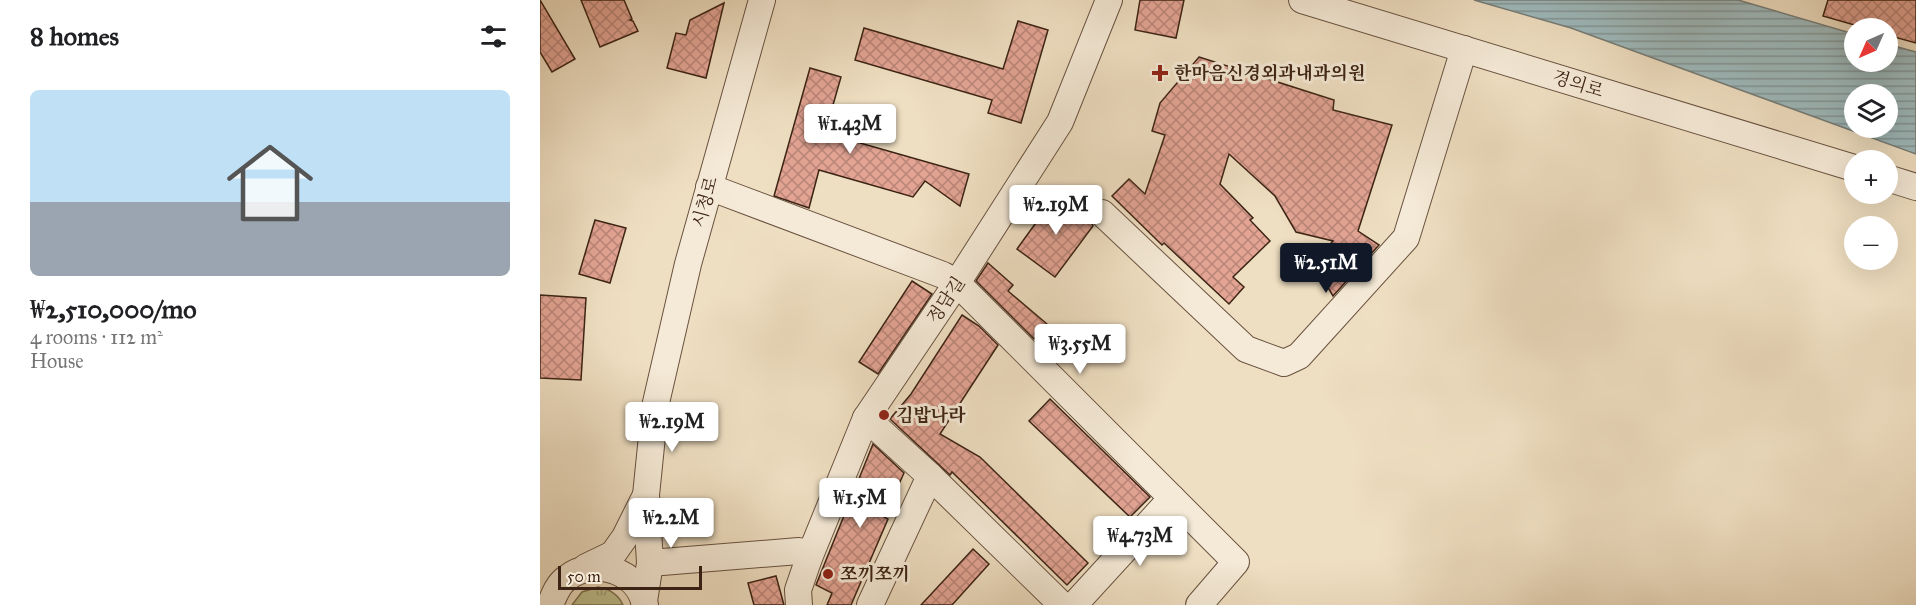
<!DOCTYPE html>
<meta charset="utf-8">
<style>
body{margin:0;font-family:"IM FELL Great Primer","Noto Serif KR",serif;background:#f2f2f2;color:#202124;height:100vh;display:flex;flex-direction:column;font-size:22px;white-space:nowrap}
*{box-sizing:border-box;margin:0}
p{font-size:20px;color:#757577}
.icon{flex:none;width:33px;height:33px;fill:none;stroke:currentColor;stroke-width:2;stroke-linecap:round;stroke-linejoin:round}
.map{position:relative;flex:1;overflow:hidden}
.details{display:flex;flex-direction:column;background:#fff;width:540px}
.details>*{flex:none}
.needle{width:39px;rotate:225deg}
.fabs{position:absolute;left:1304px;top:18px;display:grid;gap:12px}
.fabs a{display:grid;place-items:center;width:54px;height:54px;border-radius:50%;background:#fff;box-shadow:0 6px 24px #0002;font-size:30px}
.scale{position:absolute;left:18px;bottom:15px;width:144px;box-sizing:border-box;padding-left:6px;border:3px solid #3c2314;border-top:0;font-size:16px;line-height:21px;white-space:nowrap;color:#3c2314;-webkit-text-stroke:4px #f5ead7;paint-order:stroke}
.price{position:absolute;translate:-50% -51px;padding:0 14px;border-radius:6px;background:#fff;color:#222;font-size:20px;line-height:39px;filter:drop-shadow(0 2px 3px #0008)}
.price::after{content:'';position:absolute;left:50%;top:36px;width:18px;height:14px;margin-left:-9px;background:inherit;clip-path:polygon(0 0,100% 0,50% 100%)}
.price.active{background:#111827;color:#fff}
ul{padding:0;list-style:none}
li{display:grid;align-content:center;gap:12px;height:318px;padding:0 30px}
li+li{border-top:2px solid #e0e0e0}
li span{display:grid;place-items:center;height:186px;border-radius:9px;color:#555}
li>.icon{margin-inline-start:auto}
span .icon{width:108px;height:108px;fill:#fffc;stroke-width:1}
li b{font-size:26px}
h2{display:flex;justify-content:space-between;align-items:center;height:72px;padding:0 30px;font-size:26px}
main{display:flex;flex:1;min-height:0}
.map>svg:first-child{display:block}
</style>
<main>
<section class="details">
<h2>8 homes<svg class="icon" aria-label="filters" viewBox="0 0 24 24"><path d="M4 7h16M4 17h16"/><circle cx="9" cy="7" r="2"/><circle cx="15" cy="17" r="2"/></svg></h2>
<ul>
<li><span style="background:linear-gradient(#bfe0f5 60%,#9aa5b1 0)"><svg class="icon" aria-label="home" viewBox="0 0 24 24"><path d="M3 11l9-7 9 7M6 9v11h12V9"/></svg></span><div><b>₩2,510,000/mo</b><p>4 rooms · 112 m²</p><p>House</p></div></li>
</ul>
</section>
<div class="map">
<svg width="1376" height="605" viewBox="0 0 1376 605">
<defs>
<pattern id="grass-tufts" width="24" height="20" patternUnits="userSpaceOnUse" patternTransform="scale(1.5)"><rect width="24" height="20" fill="#bfc08f"/><path d="M3 7l-1-3M5 7V3M7 7l1-3M15 17l-1-3M17 17v-4M19 17l1-3" fill="none" stroke="#9c9c74"/></pattern>
<pattern id="water-rules" width="6" height="5" patternUnits="userSpaceOnUse" patternTransform="scale(1.5)"><rect width="6" height="5" fill="#9ebabd"/><path d="M0 2.5h6" fill="none" stroke="#829798"/></pattern>
<pattern id="building-cross-hatch" width="8" height="8" patternUnits="userSpaceOnUse" patternTransform="scale(1.5)"><rect width="8" height="8" fill="#e3a494"/><path d="M0 0l8 8M0 8l8-8" fill="none" stroke="#b98578"/></pattern>
</defs>
<rect width="100%" height="100%" fill="#efdfc2"/>
<filter id="stains"><feTurbulence type="fractalNoise" baseFrequency=".00333" numOctaves="4"/><feColorMatrix values="0 0 0 0 .2 0 0 0 0 .09 0 0 0 0 .02 0 0 0 .5 -.17"/></filter>
<radialGradient id="worn" r=".72"><stop offset=".6" stop-color="#630" stop-opacity="0"/><stop offset="1" stop-color="#630" stop-opacity=".3"/></radialGradient>
<!-- grass -->
<path fill="url(#grass-tufts)" stroke="#7e7252" stroke-width="1.5" d="M58 587C70 589 78 594 83 605H32L42 592Z"/>
<!-- water -->
<path fill="url(#water-rules)" stroke="#777e79" stroke-width="1.5" fill-rule="evenodd" d="M934 0H1198L1314 34V62H1347V44L1376 52V154L1031 28ZM1314 94H1347V128H1314Z"/>
<!-- building -->
<g fill="url(#building-cross-hatch)" stroke="#3c2314" stroke-width="1.5">
<polygon points="0,0 35,59 12,72 0,52"/>
<polygon points="41,0 84,0 92,19 90,20 93,21 98,31 60,47"/>
<polygon points="600,0 644,0 636,38 595,30"/>
<polygon points="1288,0 1376,0 1376,43 1347,35 1347,28 1325,28 1283,16"/>
<polygon points="184,3 166,78 127,68 136,33 146,35 150,20"/>
<polygon points="478,21 508,30 481,123 448,113 452,100 315,60 324,28 463,69"/>
<polygon points="659,57 794,100 793,110 852,125 818,231 839,245 793,296 773,262 793,241 756,232 735,196 689,154 680,184 713,218 710,220 730,241 693,277 704,287 689,304 624,243 622,245 572,196 589,179 605,194 625,135 612,131 620,103"/>
<polygon points="270,68 301,77 285,133 429,174 420,206 385,181 373,197 279,170 269,208 234,196"/>
<polygon points="516,195 549,219 553,226 515,277 477,249"/>
<polygon points="55,220 86,228 70,283 39,274"/>
<polygon points="448,263 473,285 468,291 507,324 494,339 436,281"/>
<polygon points="372,281 392,294 338,374 319,362"/>
<polygon points="0,295 46,298 41,380 0,378"/>
<polygon points="422,315 439,326 458,345 400,434 440,457 548,563 527,585 412,472 410,475 350,419 371,394"/>
<polygon points="510,399 610,497 590,517 489,421"/>
<polygon points="333,444 364,473 344,517 348,519 311,605 287,605 292,593 276,585"/>
<polygon points="433,549 449,564 412,605 381,605"/>
<polygon points="236,576 244,605 214,605 208,583"/>
</g>
<g fill="none" stroke-linecap="round" stroke-linejoin="round">
<!-- minor casing -->
<g stroke="#695240" stroke-width="28">
<g id="minor">
<polyline points="762,0 1314,168"/>
<polyline points="1347,178 1376,187"/>
<polyline points="169,187 403,275 417,283 696,562 659,605"/>
<polyline points="562,213 706,349 744,363 759,356 866,238 924,49"/>
<polyline points="326,418 390,476 522,605"/>
<polyline points="110,563 259,551 269,558"/>
<polyline points="46,567 73,554 85,537 105,497"/>
<polyline points="104,601 110,563 106,495 115,407 148,264 222,0"/>
<path d="M10 605C14 595 18 584 27 578 54 557 98 570 105 605"/>
<polyline points="259,605 258,590 269,558 326,418 417,283 520,122 569,0"/>
<polyline points="330,605 390,476"/>
<polyline points="534,605 632,498"/>
</g>
</g>
<!-- minor -->
<use href="#minor" stroke="#f5ead7" stroke-width="26"/>
</g>
<!-- markers -->
<g fill="#8f2418" stroke="#f5ead7" stroke-width="2">
<path d="M617 64h6v6h6v6h-6v6h-6v-6h-6v-6h6z"/>
<circle cx="344" cy="415" r="6"/>
<circle cx="288" cy="574" r="6"/>
</g>
<g text-anchor="middle" dominant-baseline="central" stroke-width="6" stroke-linejoin="round" paint-order="stroke">
<!-- poi labels -->
<g font-size="18" font-weight="bold" fill="#3c2314" stroke="#f5ead7" text-anchor="start">
<text x="634" y="73">한마음신경외과내과의원</text>
<text x="356" y="415">김밥나라</text>
<text x="300" y="574">쪼끼쪼끼</text>
</g>
<!-- street labels -->
<g font-size="18" fill="#3c2314" stroke="#f5ead7">
<text transform="translate(1038 84) rotate(17)">경의로</text>
<text transform="translate(165 202) rotate(-75)">시청로</text>
<text transform="translate(406 300) rotate(-56)">정담길</text>
</g>
</g>
<rect width="100%" height="100%" filter="url(#stains)"/>
<rect width="100%" height="100%" fill="url(#worn)"/>
</svg>
<div class="fabs">
<a><svg class="needle" viewBox="-14 -14 28 28"><path d="M0-13l5 13h-10z" fill="#e53935"/><path d="M0 13l5-13h-10z" fill="#757577"/></svg></a>
<a><svg class="icon" aria-label="layers" viewBox="0 0 24 24"><path d="M12 4l9 5-9 5-9-5zM3 14l9 5 9-5"/></svg></a>
<a>+</a>
<a>−</a>
</div>
<div class="scale">50 m</div>
<b class="price" style="left:310px;top:155px">₩1.43M</b>
<b class="price" style="left:516px;top:236px">₩2.19M</b>
<b class="price active" style="left:786px;top:294px">₩2.51M</b>
<b class="price" style="left:540px;top:375px">₩3.55M</b>
<b class="price" style="left:132px;top:453px">₩2.19M</b>
<b class="price" style="left:320px;top:529px">₩1.5M</b>
<b class="price" style="left:131px;top:549px">₩2.2M</b>
<b class="price" style="left:600px;top:567px">₩4.73M</b>
</div>
</main>
